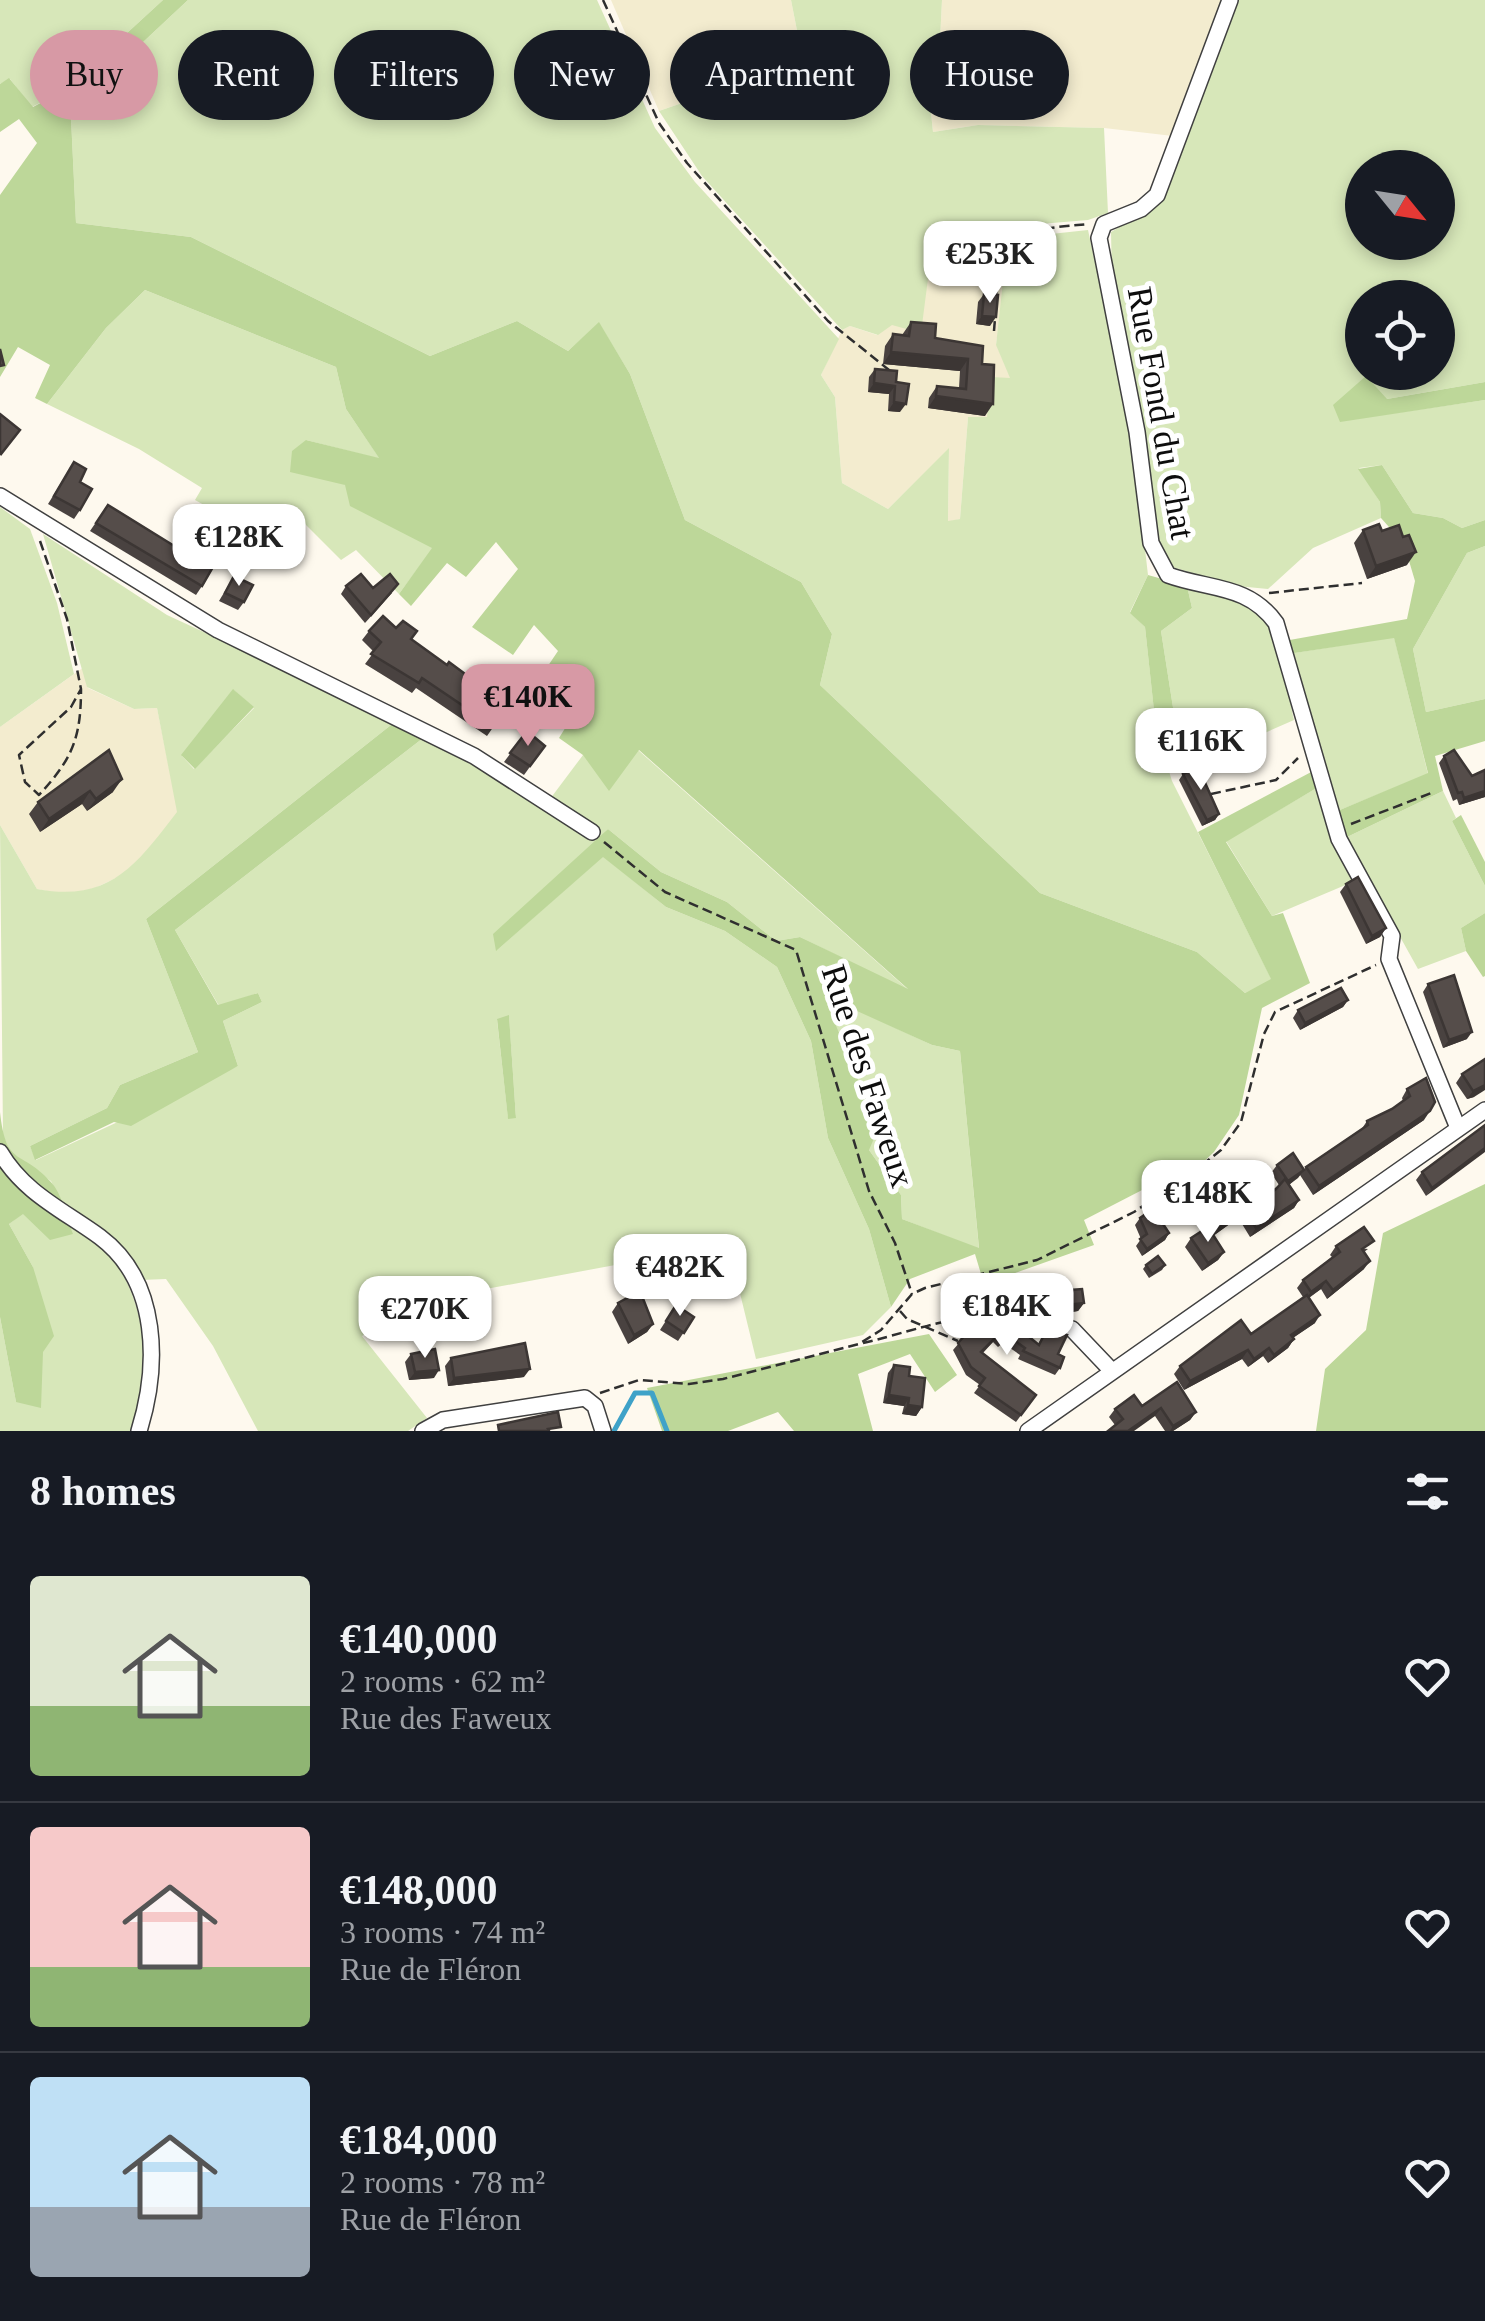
<!DOCTYPE html>
<meta charset="utf-8">
<style>
body{margin:0;font-family:"Times New Roman",serif;background:#242831;color:#f1f3f6;height:100vh;display:flex;flex-direction:column;font-size:38px;white-space:nowrap}
*{box-sizing:border-box;margin:0}
p{font-size:32px;color:#9ea1a6}
.icon{flex:none;width:55px;height:55px;fill:none;stroke:currentColor;stroke-width:2;stroke-linecap:round;stroke-linejoin:round}
.map{position:relative;height:1431px;overflow:hidden}
.details{display:flex;flex-direction:column;background:#171b24;flex:1}
.details>*{flex:none}
.hud{position:absolute;left:30px;top:30px;width:1425px;height:90px;display:flex;gap:20px}
.needle{width:65px;rotate:120deg}
.buttons{position:absolute;left:1345px;top:150px;display:grid;gap:20px}
.buttons a{display:grid;place-items:center;width:110px;height:110px;border-radius:50%;background:#171b24;box-shadow:0 5px 15px #0003;font-size:50px}
.price{position:absolute;translate:-50% -85px;padding:0 22px;border-radius:20px;background:#fff;color:#222;font-size:32px;line-height:65px;filter:drop-shadow(0 2px 5px #0008)}
.price::after{content:'';position:absolute;left:50%;top:60px;width:30px;height:22px;margin-left:-15px;background:inherit;clip-path:polygon(0 0,100% 0,50% 100%)}
.price.on{background:#d799a5;color:#111}
ul{padding:0;list-style:none}
li{display:flex;align-items:center;gap:30px;height:250px;padding:0 30px}
li+li{border-top:2px solid #363941}
li span{display:grid;place-items:center;flex:none;width:280px;height:200px;border-radius:10px;color:#555}
li>.icon{margin-inline-start:auto}
span .icon{width:120px;height:120px;fill:#fffc;stroke-width:1}
li b{font-size:42px}
h2{display:flex;justify-content:space-between;align-items:center;height:120px;padding:0 30px;font-size:42px}
.tag{padding:0 35px;border-radius:45px;background:#171b24;box-shadow:0 5px 15px #0003;font-size:35px;line-height:90px}
.tag.on{background:#d799a5;color:#111}
.map>svg:first-child{display:block}
</style>
<div class="map">
<svg width="1485" height="1431" viewBox="0 0 1485 1431">
<rect width="100%" height="100%" fill="#fef9ee"/>
<!-- farmland -->
<g fill="#f3eccf">
<polygon points="611,0 791,0 803,61 659,111"/>
<polygon points="942,0 1224,0 1173,136 1104,128 978,125 933,132 928,84 939,61"/>
<polygon points="930,263 1006,276 996,344 1011,379 987,417 968,417 960,519 948,522 949,449 888,509 842,483 835,397 821,375 842,330 850,326 877,335"/>
<polygon points="84,667 88,688 134,709 157,708 178,812 133,870 95,888 66,895 37,889 0,825 0,727"/>
</g>
<!-- green -->
<g fill="#d7e7b9" fill-rule="evenodd">
<polygon points="0,0 163,0 65,90 32,107 10,79 0,84"/>
<polygon points="188,0 597,0 655,128 695,182 839,339 821,375 835,397 842,483 888,509 949,448 948,521 960,519 968,417 987,417 991,377 1010,378 996,345 1005,263 1023,237 1088,230 1131,429 1148,575 1130,612 1145,627 1159,756 1164,755 1172,781 1272,980 1245,993 1197,952 1040,893 820,685 832,634 801,582 685,520 630,374 599,323 568,351 517,321 430,356 191,237 76,223 71,118 95,87"/>
<polygon points="791,0 942,0 939,61 928,84 933,132 978,125 1104,128 1108,213 1088,220 1016,226 1003,244 993,274 930,263 921,333 892,325 878,335 850,326 842,330 702,176 659,111 803,61"/>
<path d="M1239 0H1485V382L1387 399 1340 421 1485 400V520L1462 528 1443 518 1413 513 1382 465 1359 468 1380 502 1381 518 1313 548 1268 589 1237 586 1172 567 1160 545 1112 278 1111 232 1147 211 1167 192ZM1362 168H1438V242H1362ZM1362 298H1438V372H1362Z"/>
<polygon points="145,290 336,367 346,409 380,459 306,440 345,485 433,548 399,594 356,550 341,560 302,521 271,542 195,500 202,488 139,449 47,404 106,328"/>
<polygon points="0,507 30,529 57,603 74,674 0,727"/>
<path d="M43 534 167 615 396 721 146 919 198 1052 120 1085 107 1108 30 1146 36 1160 238 1066 223 1021 262 1002 258 993 219 1006 175 930 427 735 544 807 583 755 638 750 912 993 800 937 776 941 727 902 661 872 608 829 497 950 603 856 666 907 725 931 777 967 811 1041 828 1138 869 1229 891 1307 863 1335 756 1359 728 1244 411 1303 362 1336 427 1418 408 1431H258L213 1346 166 1279 141 1280 121 1247 63 1207 51 1181 14 1158 3 1136 0 825 37 889C110 903 137 864 177 812L157 708 134 709 87 687ZM234 690 254 708 194 769 182 756ZM509 1016 516 1118H508L497 1020Z"/>
<polygon points="1485,546 1485,699 1426,712 1413,649 1467,553"/>
<path d="M1187 586C1209 592 1236 596 1255 610 1283 631 1287 688 1294 720L1260 735 1247 720 1180 752 1161 631 1192 608Z"/>
<polygon points="1394,637 1428,774 1335,812 1288,654"/>
<polygon points="1320,786 1355,881 1272,916 1226,841"/>
<polygon points="1443,791 1456,818 1452,821 1485,886 1485,913 1461,928 1466,951 1418,969 1345,838"/>
<polygon points="823,994 932,1045 960,1051 979,1249 902,1219 901,1195 869,1150"/>
<path d="M23 1213C37 1215 56 1215 68 1221 128 1246 149 1327 146 1386 145 1401 137 1417 133 1431H0V1317L16 1402 33 1267 9 1224Z"/>
</g>
<!-- forest -->
<g fill="#bdd799" fill-rule="evenodd">
<path d="M163 0H188L95 87 71 118 76 223 191 237 430 356 517 321 568 351 599 322 630 374 685 520 801 582 832 634 820 685 1040 893 1197 952 1245 993 1271 979 1198 832 1315 770 1320 786 1226 842 1272 916 1283 913 1310 983 1262 1008 1239 1115 1214 1152 1181 1183 1146 1188 1084 1220 1094 1245 984 1284 975 1254 910 1279 891 1307 869 1229 828 1138 811 1041 777 967 725 931 666 907 603 857 496 951 493 934 608 829 661 872 727 902 776 941 800 937 908 989 639 750 609 791 583 755 559 738 572 717 531 691 558 651 534 625 513 655 472 627 518 569 496 542 466 577 447 563 411 606 399 594 432 548 350 506 345 485 290 472 292 451 306 440 379 458 346 409 336 367 145 290 106 328 47 404 35 398 50 365 18 347 0 377V195L37 143 19 119 0 132V84L9 78 33 107 65 90ZM824 996 932 1045 960 1051 979 1248 902 1219 901 1195 869 1150 878 1129Z"/>
<polygon points="1366,376 1387,399 1485,382 1485,400 1340,422 1333,405"/>
<polygon points="1382,465 1413,513 1443,518 1462,528 1485,520 1485,546 1467,553 1413,649 1426,712 1485,699 1485,741 1435,756 1443,791 1345,838 1335,812 1428,773 1394,638 1288,654 1284,641 1407,619 1415,581 1404,544 1381,518 1380,502 1358,469"/>
<polygon points="1148,575 1187,586 1192,608 1161,631 1180,752 1159,757 1145,627 1130,613"/>
<polygon points="233,689 254,707 195,769 181,755"/>
<polygon points="396,721 427,735 175,930 218,1005 258,993 262,1002 223,1021 238,1066 131,1126 114,1122 35,1160 30,1146 107,1108 120,1085 198,1052 146,919"/>
<polygon points="1461,815 1485,862 1485,886 1452,821"/>
<polygon points="1485,913 1485,976 1483,977 1466,951 1461,928"/>
<polygon points="509,1015 516,1118 508,1119 497,1019"/>
<path d="M0 1112C6 1168 21 1149 50 1181 62 1193 67 1218 73 1234L50 1240 23 1214 9 1224 33 1267 54 1336 43 1352 41 1408 16 1402 0 1317Z"/>
<polygon points="1485,1184 1485,1431 1316,1431 1325,1369 1366,1330 1383,1233"/>
<polygon points="929,1334 957,1375 935,1392 910,1354 858,1374 873,1431 794,1431 778,1412 728,1431 662,1431 647,1388"/>
</g>
<g fill="none" stroke-linecap="round" stroke-linejoin="round">
<!-- stream -->
<polyline stroke="#3fa2c8" stroke-width="5" points="614,1431 635,1393 652,1393 667,1431"/>
<!-- minor casing -->
<g stroke="#404040" stroke-width="18">
<g id="minor">
<path d="M1230 0 1157 195 1141 209 1104 224 1099 238 1137 432 1151 543 1168 575C1209 590 1248 584 1276 623L1339 839 1392 936 1389 959 1458 1128"/>
<polyline points="0,496 218,630 474,756 592,832"/>
<path d="M0 1152C24 1193 63 1210 100 1237 160 1282 159 1367 139 1431"/>
<polyline points="1016,1321 1072,1329 1112,1371"/>
<polyline points="423,1431 443,1420 585,1398 595,1406 603,1431"/>
<polyline points="1028,1431 1485,1110"/>
</g>
</g>
<!-- path -->
<g stroke="#2f2f2f" stroke-width="2.5" stroke-dasharray="10 5" stroke-linecap="butt">
<polyline points="603,0 659,123 687,163 828,321 889,370"/>
<path d="M996 295C1001 229 1033 229 1089 224"/>
<polyline points="994,331 995,318"/>
<path d="M40 541 67 619 81 689 71 707 19 755 25 782 39 795C72 759 81 739 81 689"/>
<polyline points="1269,593 1362,583"/>
<polyline points="1211,794 1276,780 1298,758"/>
<polyline points="1351,824 1434,792"/>
<polyline points="604,842 665,892 796,950 869,1191 895,1243 912,1294"/>
<polyline points="900,1311 907,1319 958,1341"/>
<path d="M863 1343C896 1336 973 1309 1000 1316"/>
<polyline points="600,1393 639,1380 689,1384 723,1379 859,1344 881,1330 912,1294 925,1288 1037,1260 1134,1212 1196,1170 1221,1150 1241,1122 1264,1034 1275,1012 1376,965"/>
</g>
<!-- minor -->
<use href="#minor" stroke="#fff" stroke-width="15"/>
</g>
<!-- wall -->
<g fill="#494240">
<polygon points="984,294 990,326 976,324 978,302"/>
<polygon points="911,322 935,338 982,364 985,416 928,408 929,398 937,386 959,388 960,371 883,364 885,346 893,334 902,335"/>
<polygon points="875,369 896,382 900,412 888,411 889,394 868,392 869,377"/>
<polygon points="74,462 80,482 80,510 74,519 48,504"/>
<polygon points="108,505 202,586 196,595 90,531"/>
<polygon points="1363,530 1382,531 1407,565 1367,579 1354,543"/>
<polygon points="234,576 244,602 238,610 219,601"/>
<polygon points="346,586 373,588 392,593 365,623 341,594"/>
<polygon points="396,628 447,665 510,703 487,736 416,688 412,693 365,664 374,652 362,640 369,631"/>
<polygon points="527,731 545,746 524,775 504,762"/>
<polygon points="109,750 113,792 87,811 82,804 40,832 29,814 38,802"/>
<polygon points="1444,756 1472,776 1485,770 1485,797 1459,805 1457,799 1453,801 1439,763"/>
<polygon points="1183,774 1219,814 1215,820 1202,826 1179,780"/>
<polygon points="1346,884 1386,928 1380,937 1366,944 1340,892"/>
<polygon points="1428,984 1467,1039 1443,1048 1423,992"/>
<polygon points="1348,1000 1343,1007 1300,1030 1293,1018 1298,1010"/>
<polygon points="1485,1059 1474,1097 1467,1099 1456,1083 1462,1074"/>
<polygon points="1407,1089 1424,1120 1313,1195 1300,1175 1289,1185 1299,1200 1294,1208 1250,1237 1239,1219 1245,1211 1279,1185 1271,1173 1277,1165 1304,1169 1361,1130 1367,1121 1392,1109 1403,1101 1402,1098"/>
<polygon points="1485,1125 1426,1196 1416,1180 1422,1172"/>
<polygon points="1205,1208 1237,1215 1231,1223 1213,1236 1224,1252 1218,1260 1202,1271 1185,1247 1191,1238 1207,1228 1199,1216"/>
<polygon points="1140,1218 1169,1233 1165,1240 1142,1256 1136,1246 1141,1239 1135,1225"/>
<polygon points="1336,1246 1368,1249 1364,1252 1364,1269 1327,1299 1321,1289 1309,1298 1315,1323 1293,1338 1294,1339 1288,1348 1268,1363 1263,1356 1248,1367 1242,1359 1184,1390 1174,1374 1180,1366 1251,1334 1303,1297 1297,1288 1303,1280 1332,1257 1330,1255"/>
<polygon points="1146,1265 1165,1265 1162,1270 1149,1278 1143,1269"/>
<polygon points="1018,1294 1084,1303 1078,1311 1052,1315 1013,1310 1012,1303"/>
<polygon points="618,1303 653,1324 647,1332 628,1344 612,1312"/>
<polygon points="676,1305 694,1317 678,1341 660,1330"/>
<polygon points="986,1312 1038,1344 1047,1329 1058,1354 1060,1368 1055,1375 1018,1359 1020,1355 1003,1343 998,1347 993,1342 983,1353 1036,1395 1016,1422 974,1393 980,1385 966,1375 953,1350"/>
<polygon points="411,1354 434,1378 409,1380 405,1362"/>
<polygon points="451,1358 524,1377 448,1386 445,1366"/>
<polygon points="894,1365 909,1376 922,1407 916,1416 902,1414 904,1406 883,1403 888,1373"/>
<polygon points="1142,1406 1196,1412 1190,1420 1173,1431 1165,1431 1155,1416 1115,1425 1109,1417 1115,1409"/>
</g>
<!-- shaded-wall -->
<g fill="#3c3634">
<polygon points="982,316 996,317 990,326 976,324"/>
<polygon points="891,352 968,359 960,371 883,364"/>
<polygon points="874,383 895,386 889,394 868,392"/>
<polygon points="936,396 993,404 985,416 928,408"/>
<polygon points="894,402 906,404 900,412 888,411"/>
<polygon points="1416,552 1407,565 1367,579 1376,566"/>
<polygon points="122,779 113,792 87,811 96,799"/>
<polygon points="90,791 82,804 40,832 49,819"/>
<polygon points="1485,791 1485,797 1459,805 1464,798"/>
<polygon points="1219,814 1215,820 1202,826 1207,820"/>
<polygon points="1386,928 1380,937 1366,944 1372,936"/>
<polygon points="1348,1000 1343,1007 1300,1030 1305,1023"/>
<polygon points="1472,1032 1467,1039 1443,1048 1449,1040"/>
<polygon points="1485,1085 1485,1090 1474,1097 1467,1099 1473,1091"/>
<polygon points="1430,1111 1424,1120 1313,1195 1319,1186"/>
<polygon points="1485,1148 1485,1152 1426,1196 1432,1188"/>
<polygon points="1304,1170 1298,1178 1282,1190 1288,1181"/>
<polygon points="1299,1200 1294,1208 1250,1237 1256,1228"/>
<polygon points="1237,1215 1231,1223 1213,1236 1219,1228"/>
<polygon points="1169,1233 1165,1240 1142,1256 1147,1249"/>
<polygon points="1224,1252 1218,1260 1202,1271 1208,1263"/>
<polygon points="1370,1261 1364,1269 1327,1299 1333,1290"/>
<polygon points="1326,1281 1321,1289 1305,1300 1311,1292"/>
<polygon points="1019,1302 1084,1303 1078,1311 1052,1315 1013,1310"/>
<polygon points="1320,1315 1315,1323 1285,1343 1291,1335"/>
<polygon points="653,1324 647,1332 628,1344 634,1335"/>
<polygon points="1294,1339 1288,1348 1268,1363 1274,1355"/>
<polygon points="1269,1348 1263,1356 1248,1367 1254,1359"/>
<polygon points="1248,1350 1242,1359 1184,1390 1190,1381"/>
<polygon points="530,1369 524,1377 448,1386 454,1378"/>
<polygon points="439,1370 434,1378 409,1380 415,1372"/>
<polygon points="889,1395 909,1398 904,1406 883,1403"/>
<polygon points="908,1405 922,1407 916,1416 902,1414"/>
<polygon points="1161,1408 1155,1416 1134,1431 1128,1431"/>
<polygon points="1196,1412 1190,1420 1173,1431 1170,1431 1173,1426"/>
</g>
<!-- building -->
<g fill="#554d4a" stroke="#3c3634" stroke-width="2.5">
<polygon points="984,294 998,295 996,317 982,316"/>
<polygon points="911,322 936,324 935,338 983,346 982,364 994,365 993,404 936,396 937,386 966,389 968,359 891,352 893,334 909,336"/>
<polygon points="0,349 4,365 0,366"/>
<polygon points="875,369 897,371 896,382 909,384 906,404 894,402 895,386 874,383"/>
<polygon points="0,414 20,430 1,454 0,453"/>
<polygon points="74,462 86,469 80,482 92,489 80,510 54,496"/>
<polygon points="108,505 184,552 214,565 202,586 96,523"/>
<polygon points="1379,524 1382,531 1399,525 1403,537 1409,535 1416,552 1376,566 1363,530"/>
<polygon points="361,574 373,588 390,574 398,584 371,615 346,586"/>
<polygon points="234,576 253,585 244,602 225,593"/>
<polygon points="383,616 396,628 403,621 417,631 411,639 447,665 449,662 484,688 491,680 508,693 505,699 510,703 493,726 422,678 419,683 371,654 381,642 369,631"/>
<polygon points="527,731 545,746 530,766 510,753"/>
<polygon points="109,750 122,779 96,799 90,791 49,819 38,802"/>
<polygon points="1454,750 1472,776 1485,770 1485,791 1464,798 1462,792 1458,793 1444,756"/>
<polygon points="1198,767 1219,814 1207,820 1183,774"/>
<polygon points="1358,877 1386,928 1372,936 1346,884"/>
<polygon points="1454,975 1472,1032 1449,1040 1428,984"/>
<polygon points="1341,988 1348,1000 1305,1023 1298,1010"/>
<polygon points="1485,1059 1485,1085 1473,1091 1462,1074"/>
<polygon points="1426,1078 1435,1102 1430,1111 1319,1186 1306,1167 1368,1125 1367,1121 1392,1109 1410,1096 1407,1089"/>
<polygon points="1485,1125 1485,1148 1432,1188 1422,1172"/>
<polygon points="1293,1153 1304,1170 1288,1181 1277,1165"/>
<polygon points="1285,1179 1299,1200 1256,1228 1245,1211 1276,1189"/>
<polygon points="1223,1195 1237,1215 1219,1228 1205,1208"/>
<polygon points="1153,1209 1169,1233 1147,1249 1140,1239 1147,1234 1140,1218"/>
<polygon points="1208,1227 1224,1252 1208,1263 1191,1238"/>
<polygon points="1364,1227 1374,1241 1362,1249 1370,1261 1333,1290 1326,1281 1311,1292 1303,1280 1340,1252 1336,1246"/>
<polygon points="1158,1256 1165,1265 1152,1274 1146,1265"/>
<polygon points="1082,1289 1084,1303 1058,1306 1019,1302 1018,1294"/>
<polygon points="640,1291 653,1324 634,1335 618,1303"/>
<polygon points="1307,1295 1320,1315 1291,1335 1294,1339 1274,1355 1269,1348 1254,1359 1248,1350 1190,1381 1180,1366 1241,1320 1251,1334"/>
<polygon points="676,1305 694,1317 684,1333 666,1321"/>
<polygon points="986,1312 1011,1322 1039,1345 1047,1329 1067,1335 1058,1354 1064,1357 1060,1368 1023,1351 1025,1348 1008,1336 1004,1340 998,1335 981,1352 1036,1395 1021,1415 979,1386 985,1378 971,1367 958,1343"/>
<polygon points="525,1343 530,1369 454,1378 451,1358"/>
<polygon points="435,1349 439,1370 415,1372 411,1354"/>
<polygon points="894,1365 910,1367 909,1376 925,1378 922,1407 908,1405 909,1398 889,1395"/>
<polygon points="1177,1382 1196,1412 1173,1426 1161,1408 1128,1431 1108,1431 1123,1419 1115,1409 1134,1395 1142,1406"/>
<polygon points="558,1412 561,1427 548,1429 549,1431 499,1431 498,1425"/>
</g>
<g text-anchor="middle" dominant-baseline="central" stroke-width="10" stroke-linejoin="round" paint-order="stroke">
<!-- street labels -->
<g font-size="35" fill="#0d0d0d" stroke="#fff">
<text transform="translate(1161 413) rotate(80)">Rue Fond du Chat</text>
<text transform="translate(868 1076) rotate(72)">Rue des Faweux</text>
</g>
</g>
</svg>
<div class="buttons">
<a><svg class="needle" viewBox="-14 -14 28 28"><path d="M0-13l5 13h-10z" fill="#e53935"/><path d="M0 13l5-13h-10z" fill="#9ea1a6"/></svg></a>
<a><svg class="icon" aria-label="locate" viewBox="0 0 24 24"><circle cx="12" cy="12" r="6"/><path d="M12 2v4M12 18v4M2 12h4M18 12h4"/></svg></a>
</div>
<b class="price" style="left:990px;top:306px">€253K</b>
<b class="price" style="left:239px;top:589px">€128K</b>
<b class="price on" style="left:528px;top:749px">€140K</b>
<b class="price" style="left:1201px;top:793px">€116K</b>
<b class="price" style="left:1208px;top:1245px">€148K</b>
<b class="price" style="left:680px;top:1319px">€482K</b>
<b class="price" style="left:1007px;top:1358px">€184K</b>
<b class="price" style="left:425px;top:1361px">€270K</b>
<div class="hud">
<a class="tag on">Buy</a>
<a class="tag">Rent</a>
<a class="tag">Filters</a>
<a class="tag">New</a>
<a class="tag">Apartment</a>
<a class="tag">House</a>
</div>
</div>
<section class="details">
<h2>8 homes<svg class="icon" aria-label="filters" viewBox="0 0 24 24"><path d="M4 7h16M4 17h16"/><circle cx="9" cy="7" r="2"/><circle cx="15" cy="17" r="2"/></svg></h2>
<ul>
<li><span style="background:linear-gradient(#dfe7d0 65%,#8fb573 0)"><svg class="icon" aria-label="home" viewBox="0 0 24 24"><path d="M3 11l9-7 9 7M6 9v11h12V9"/></svg></span><div><b>€140,000</b><p>2 rooms · 62 m²</p><p>Rue des Faweux</p></div><svg class="icon" aria-label="heart" viewBox="0 0 24 24"><path d="M12 20l-8-8c-3-5 5-10 8-4 3-6 11-1 8 4z"/></svg></li>
<li><span style="background:linear-gradient(#f6c9c9 70%,#8fb573 0)"><svg class="icon" aria-label="home" viewBox="0 0 24 24"><path d="M3 11l9-7 9 7M6 9v11h12V9"/></svg></span><div><b>€148,000</b><p>3 rooms · 74 m²</p><p>Rue de Fléron</p></div><svg class="icon" aria-label="heart" viewBox="0 0 24 24"><path d="M12 20l-8-8c-3-5 5-10 8-4 3-6 11-1 8 4z"/></svg></li>
<li><span style="background:linear-gradient(#bfe0f5 65%,#9aa5b1 0)"><svg class="icon" aria-label="home" viewBox="0 0 24 24"><path d="M3 11l9-7 9 7M6 9v11h12V9"/></svg></span><div><b>€184,000</b><p>2 rooms · 78 m²</p><p>Rue de Fléron</p></div><svg class="icon" aria-label="heart" viewBox="0 0 24 24"><path d="M12 20l-8-8c-3-5 5-10 8-4 3-6 11-1 8 4z"/></svg></li>
</ul>
</section>
